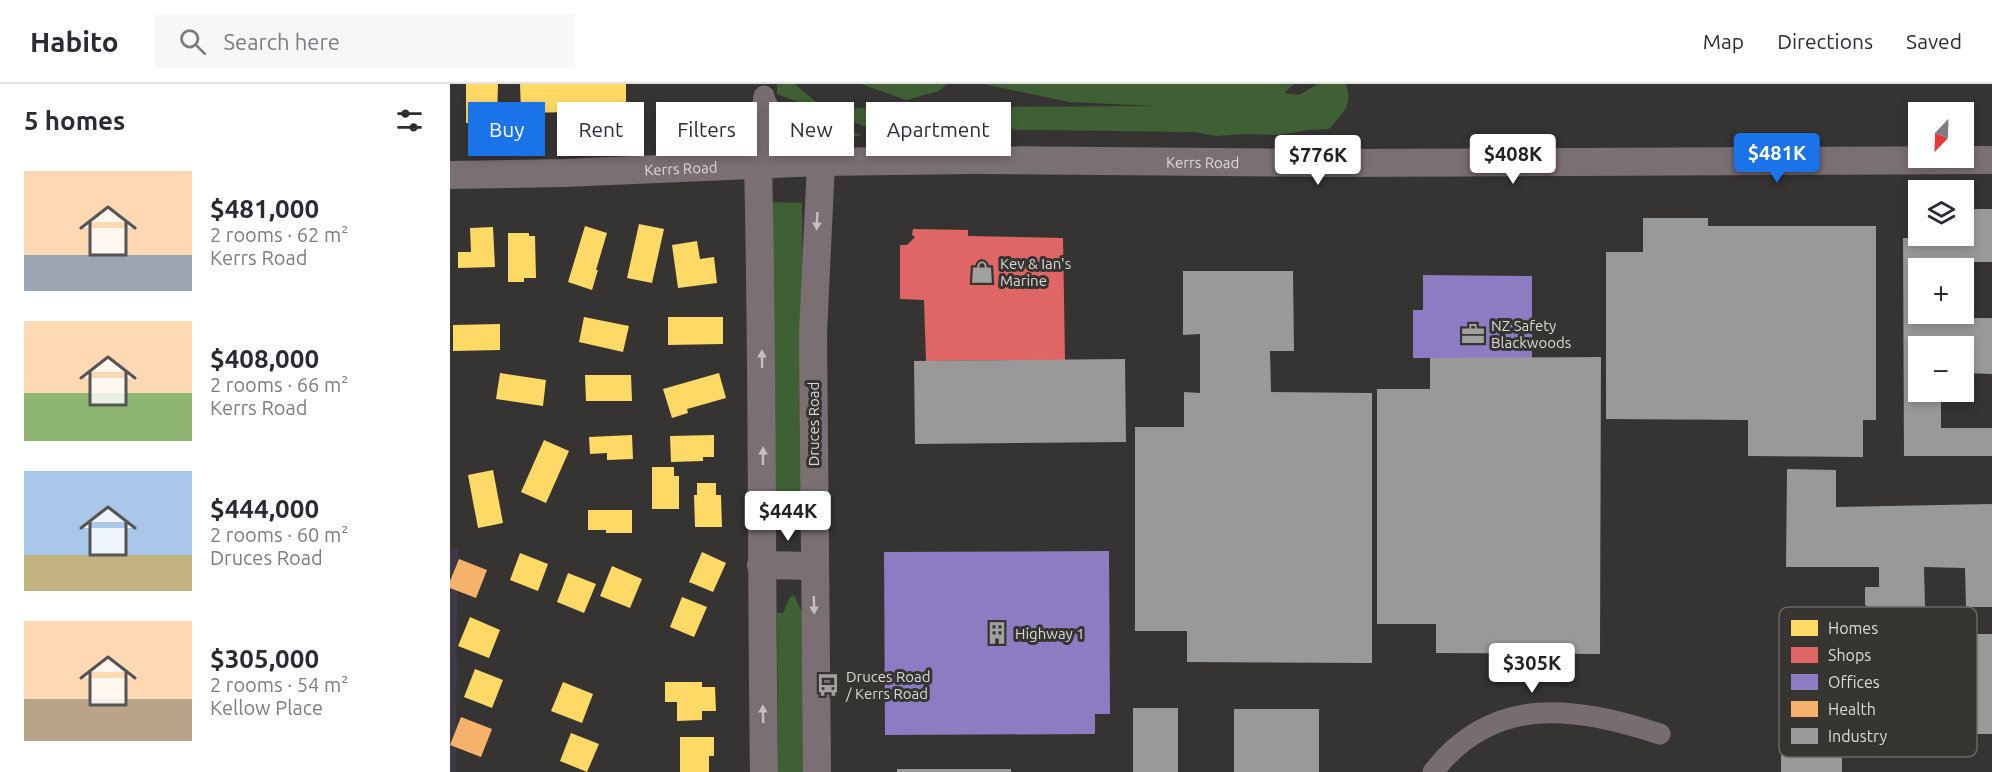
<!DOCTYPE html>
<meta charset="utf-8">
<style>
body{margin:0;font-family:Ubuntu,sans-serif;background:#f7f7f7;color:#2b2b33;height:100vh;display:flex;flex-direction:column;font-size:22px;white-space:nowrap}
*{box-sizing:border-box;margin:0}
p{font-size:20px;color:#7c7c81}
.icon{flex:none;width:33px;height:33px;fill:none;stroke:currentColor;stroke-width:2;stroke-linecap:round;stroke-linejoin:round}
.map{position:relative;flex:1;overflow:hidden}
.sheet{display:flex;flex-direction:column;background:#fff;width:450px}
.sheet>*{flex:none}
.hud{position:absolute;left:18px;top:18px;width:570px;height:54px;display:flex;gap:12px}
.needle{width:39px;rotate:203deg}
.buttons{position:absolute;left:1458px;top:18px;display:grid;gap:12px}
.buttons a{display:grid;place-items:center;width:66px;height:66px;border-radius:0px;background:#fff;box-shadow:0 3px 9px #0003;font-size:30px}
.price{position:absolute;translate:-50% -51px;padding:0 14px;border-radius:6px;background:#fff;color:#222;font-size:20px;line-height:39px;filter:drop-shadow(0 2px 3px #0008)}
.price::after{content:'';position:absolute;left:50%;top:36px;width:18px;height:14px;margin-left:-9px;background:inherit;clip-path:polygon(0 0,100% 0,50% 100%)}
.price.current{background:#1a73e8;color:#fff}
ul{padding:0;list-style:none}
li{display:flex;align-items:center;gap:18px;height:150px;padding:0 24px}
li span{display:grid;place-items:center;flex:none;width:168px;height:120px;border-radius:0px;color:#555}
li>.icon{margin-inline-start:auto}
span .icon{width:72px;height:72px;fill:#fffc;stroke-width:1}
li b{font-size:26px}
h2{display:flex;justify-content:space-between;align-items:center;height:72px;padding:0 24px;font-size:26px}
.tag{padding:0 21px;border-radius:0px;background:#fff;box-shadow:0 3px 9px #0003;font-size:21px;line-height:54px}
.tag.current{background:#1a73e8;color:#fff}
header{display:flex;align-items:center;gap:36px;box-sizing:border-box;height:84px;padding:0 30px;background:#fff;border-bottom:2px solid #e1e1e2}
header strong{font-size:28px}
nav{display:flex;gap:33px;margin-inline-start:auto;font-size:21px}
.search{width:420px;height:54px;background:#f7f7f7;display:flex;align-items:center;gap:15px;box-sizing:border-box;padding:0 21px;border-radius:0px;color:#7c7c81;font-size:22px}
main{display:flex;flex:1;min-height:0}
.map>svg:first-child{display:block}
</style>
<header>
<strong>Habito</strong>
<div class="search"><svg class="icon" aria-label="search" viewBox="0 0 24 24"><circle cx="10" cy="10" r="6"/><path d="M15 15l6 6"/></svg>Search here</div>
<nav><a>Map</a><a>Directions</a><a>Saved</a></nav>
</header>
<main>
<section class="sheet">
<h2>5 homes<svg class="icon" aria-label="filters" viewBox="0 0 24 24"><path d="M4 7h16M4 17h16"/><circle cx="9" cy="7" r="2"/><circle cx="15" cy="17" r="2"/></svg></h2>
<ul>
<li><span style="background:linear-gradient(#ffd9b3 70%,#9aa5b1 0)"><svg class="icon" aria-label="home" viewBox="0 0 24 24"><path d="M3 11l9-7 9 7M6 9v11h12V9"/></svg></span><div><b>$481,000</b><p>2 rooms · 62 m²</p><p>Kerrs Road</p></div></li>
<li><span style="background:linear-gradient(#ffd9b3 60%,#8fb573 0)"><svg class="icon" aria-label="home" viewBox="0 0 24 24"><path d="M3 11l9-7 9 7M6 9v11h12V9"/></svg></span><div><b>$408,000</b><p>2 rooms · 66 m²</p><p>Kerrs Road</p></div></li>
<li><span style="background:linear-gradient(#a9c7e8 70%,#c2b280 0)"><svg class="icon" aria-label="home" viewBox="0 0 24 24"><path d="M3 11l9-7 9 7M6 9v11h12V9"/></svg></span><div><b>$444,000</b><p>2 rooms · 60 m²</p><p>Druces Road</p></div></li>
<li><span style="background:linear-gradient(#ffd9b3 65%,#b9a48a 0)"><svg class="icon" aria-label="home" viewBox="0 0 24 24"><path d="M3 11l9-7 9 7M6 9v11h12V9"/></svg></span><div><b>$305,000</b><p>2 rooms · 54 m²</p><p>Kellow Place</p></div></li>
</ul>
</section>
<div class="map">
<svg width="1542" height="688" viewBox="0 0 1542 688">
<rect width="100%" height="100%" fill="#353432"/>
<!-- medical -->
<polygon fill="#3e3847" points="8,464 6,688 0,688 0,465"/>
<!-- green -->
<g fill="#3f5f34">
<path d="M327 0H345L373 24 706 22 619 18 534 0H844L834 9 849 11 868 0H896C903 23 893 28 879 45L859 46 829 51 793 50 766 52 744 48 419 44 327 10Z"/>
<polygon points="411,0 497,0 489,7 456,16"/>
<path d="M332 19 411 51C391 56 362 57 345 43 338 38 332 27 327 20Z"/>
<polygon points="322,118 352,119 355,422 350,422 343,446 340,446 334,437 331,425 325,425"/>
<polygon points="344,511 351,526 356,527 357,688 328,688 327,529 333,529 340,513"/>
</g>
<!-- homes -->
<g fill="#ffd966">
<polygon points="16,0 48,0 47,39 16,39"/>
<polygon points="70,0 176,0 176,27 71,29"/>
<polygon points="189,140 214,145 202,199 177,194"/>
<polygon points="135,142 157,149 146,186 148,186 142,206 118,198"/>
<polygon points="43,143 45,183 8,184 8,168 21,168 20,144"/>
<polygon points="58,149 79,149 79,152 85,152 86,194 74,194 74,198 58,198"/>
<polygon points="247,157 250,175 264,173 267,199 228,204 222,161"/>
<polygon points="134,233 179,242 173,268 129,258"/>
<polygon points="218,233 273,233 273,260 218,261"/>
<polygon points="50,240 50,266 3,267 3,241"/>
<polygon points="50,289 96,296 93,322 46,315"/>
<polygon points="269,289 276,314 237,325 238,329 222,334 213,305"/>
<polygon points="135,291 181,291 182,317 136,317"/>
<polygon points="182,351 183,375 157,376 157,369 140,370 139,353"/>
<polygon points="264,351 264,373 253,373 253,377 221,378 220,352"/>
<polygon points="94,356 119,367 96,419 71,408"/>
<polygon points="202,383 224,383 224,392 229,392 229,425 202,425"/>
<polygon points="43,386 53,439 28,444 18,391"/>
<polygon points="247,399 266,399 266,411 271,411 272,443 245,443 244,411 247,411"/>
<polygon points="138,426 182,426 182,449 156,449 156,446 138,446"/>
<polygon points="252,468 276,479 263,508 239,498"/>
<polygon points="70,469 98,480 88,507 60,496"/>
<polygon points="162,482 192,495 180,524 150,512"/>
<polygon points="118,489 146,500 134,529 107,518"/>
<polygon points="232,513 257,523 244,553 220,543"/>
<polygon points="20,533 50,546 39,574 8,562"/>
<polygon points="25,585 53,596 42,624 14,613"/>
<polygon points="113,598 143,610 132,639 101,627"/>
<polygon points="215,598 252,598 252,603 265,603 266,627 252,627 252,636 227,637 227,618 215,618"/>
<polygon points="121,649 149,660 137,688 110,677"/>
<polygon points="230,653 264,653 264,672 259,672 259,688 230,688"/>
</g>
<!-- shops -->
<polygon fill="#e06666" points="463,145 518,146 518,152 613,154 615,276 476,277 474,216 450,215 450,161 457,161 465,153 462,151"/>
<!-- offices -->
<g fill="#8e7cc3">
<polygon points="973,191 1082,192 1082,274 963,274 963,226 973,226"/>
<polygon points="659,467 660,630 645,630 645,650 435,651 434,468"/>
</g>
<!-- health -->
<g fill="#f6b26b">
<polygon points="9,475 37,486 26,514 0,504 0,497"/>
<polygon points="11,633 42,645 31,673 0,661"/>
</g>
<!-- industry -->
<g fill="#999">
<polygon points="1514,125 1542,125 1542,178 1491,178 1491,184 1468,184 1468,230 1491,230 1491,234 1542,234 1542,290 1514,289 1514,262 1468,262 1468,308 1491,308 1491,344 1542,344 1542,372 1454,372 1453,154 1484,154 1484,152 1514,152"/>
<polygon points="1193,134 1258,134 1258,142 1426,142 1426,336 1413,336 1413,373 1298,372 1298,336 1156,335 1156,168 1193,168"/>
<polygon points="733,187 843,187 844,267 820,267 821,308 922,309 922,579 737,578 737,547 685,547 685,343 734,343 734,308 750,309 750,250 733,251"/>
<polygon points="1151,273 1150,570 986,569 986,540 927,540 927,305 980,305 980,274"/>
<polygon points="675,275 676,358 465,360 464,277"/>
<polygon points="1337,385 1386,386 1386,423 1542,420 1542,523 1516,523 1515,484 1474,483 1475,523 1420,524 1415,521 1415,503 1429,503 1429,483 1336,483"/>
<polygon points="1525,550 1542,550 1542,650 1444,650 1444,667 1392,667 1392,688 1331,688 1331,652 1392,652 1391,594 1428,594 1428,579 1419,579 1419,551 1460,551 1459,554 1476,554 1476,551 1510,551 1510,562 1526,562"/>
<rect x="683" y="624" width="45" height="64"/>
<rect x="784" y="625" width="85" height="63"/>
<rect x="447" y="685" width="114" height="3"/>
</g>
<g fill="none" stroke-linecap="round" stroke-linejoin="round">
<!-- street -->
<g stroke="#776c71" stroke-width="21">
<path d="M314 14C329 47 343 57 371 78"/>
<polyline points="308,80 309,51 314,12"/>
<path d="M983 688C1044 609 1126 623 1210 650"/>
</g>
<!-- secondary -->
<g stroke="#7a6f73" stroke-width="28">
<path d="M308 80C313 283 311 485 314 688"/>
<path id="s1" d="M0 91 114 89 371 78 522 76 888 79 1542 76"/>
<polyline points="311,481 364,482"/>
<polyline points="367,688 363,250 371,78"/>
</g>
</g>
<!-- one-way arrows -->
<defs><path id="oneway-solid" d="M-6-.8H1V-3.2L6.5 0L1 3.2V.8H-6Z" transform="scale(1.5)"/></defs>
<g fill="#c4c0c0">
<use href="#oneway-solid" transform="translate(367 137) rotate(93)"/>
<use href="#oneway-solid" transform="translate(312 275) rotate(-91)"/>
<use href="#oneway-solid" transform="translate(313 372) rotate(-89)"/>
<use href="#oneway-solid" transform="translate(364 521) rotate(89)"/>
<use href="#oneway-solid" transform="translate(313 630) rotate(-91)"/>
</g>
<!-- icons -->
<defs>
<g id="shop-bare" transform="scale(1.8)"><path d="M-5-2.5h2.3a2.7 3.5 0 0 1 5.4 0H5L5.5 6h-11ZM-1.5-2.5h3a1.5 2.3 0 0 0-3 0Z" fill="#a2a19f" stroke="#363531" stroke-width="2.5" paint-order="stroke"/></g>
<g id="office-bare" transform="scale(1.8)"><path d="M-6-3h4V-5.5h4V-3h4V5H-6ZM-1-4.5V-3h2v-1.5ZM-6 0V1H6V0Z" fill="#a2a19f" stroke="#363531" stroke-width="2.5" paint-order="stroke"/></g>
<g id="building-bare" transform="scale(1.8)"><path d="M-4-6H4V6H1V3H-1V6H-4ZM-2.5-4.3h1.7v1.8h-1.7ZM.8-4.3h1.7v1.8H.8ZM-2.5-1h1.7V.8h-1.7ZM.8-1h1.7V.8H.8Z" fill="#a2a19f" stroke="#363531" stroke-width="2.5" paint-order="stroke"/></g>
<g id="bus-bare" transform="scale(1.8)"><path d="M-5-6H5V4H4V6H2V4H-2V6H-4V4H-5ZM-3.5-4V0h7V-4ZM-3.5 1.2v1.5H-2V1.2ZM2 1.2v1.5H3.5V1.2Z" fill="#a2a19f" stroke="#363531" stroke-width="2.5" paint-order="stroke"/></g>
</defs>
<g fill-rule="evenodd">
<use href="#shop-bare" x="532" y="188"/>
<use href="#office-bare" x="1023" y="250"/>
<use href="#building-bare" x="547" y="549"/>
<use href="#bus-bare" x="378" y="601"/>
</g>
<g text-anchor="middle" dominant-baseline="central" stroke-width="6" stroke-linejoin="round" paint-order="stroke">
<!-- street labels -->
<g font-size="15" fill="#dcdbd9" stroke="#363531">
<text stroke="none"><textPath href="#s1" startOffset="753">Kerrs Road</textPath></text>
<text stroke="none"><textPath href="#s1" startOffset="231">Kerrs Road</textPath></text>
<text transform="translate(363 340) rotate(-90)">Druces Road</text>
</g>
<!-- poi labels -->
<g font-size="15" fill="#dcdbd9" stroke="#363531" text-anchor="start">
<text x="550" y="179">Kev &amp; Ian's<tspan x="550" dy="17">Marine</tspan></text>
<text x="1041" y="241">NZ Safety<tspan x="1041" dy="17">Blackwoods</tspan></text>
<text x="565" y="549">Highway 1</text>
<text x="396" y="592">Druces Road<tspan x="396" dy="17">/ Kerrs Road</tspan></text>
</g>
</g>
<!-- legend -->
<rect x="1329" y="523" width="198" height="150" rx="9" fill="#363531" stroke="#686763" stroke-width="1.5"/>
<rect x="1341" y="536" width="27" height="16" fill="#ffd966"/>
<rect x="1341" y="563" width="27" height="16" fill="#e06666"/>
<rect x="1341" y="590" width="27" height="16" fill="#8e7cc3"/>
<rect x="1341" y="617" width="27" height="16" fill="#f6b26b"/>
<rect x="1341" y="644" width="27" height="16" fill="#999"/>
<g font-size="16" fill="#dcdbd9">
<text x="1378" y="550">Homes</text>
<text x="1378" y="577">Shops</text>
<text x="1378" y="604">Offices</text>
<text x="1378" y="631">Health</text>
<text x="1378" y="658">Industry</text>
</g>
</svg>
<div class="buttons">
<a><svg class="needle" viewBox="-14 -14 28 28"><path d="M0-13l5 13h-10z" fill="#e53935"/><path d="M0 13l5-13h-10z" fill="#7c7c81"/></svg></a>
<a><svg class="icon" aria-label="layers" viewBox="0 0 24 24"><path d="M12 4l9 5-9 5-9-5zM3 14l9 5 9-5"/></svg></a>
<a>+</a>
<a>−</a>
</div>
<b class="price current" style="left:1327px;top:100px">$481K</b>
<b class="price" style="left:1063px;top:101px">$408K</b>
<b class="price" style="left:868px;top:102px">$776K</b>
<b class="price" style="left:338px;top:458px">$444K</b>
<b class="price" style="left:1082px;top:610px">$305K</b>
<div class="hud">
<a class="tag current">Buy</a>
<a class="tag">Rent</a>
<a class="tag">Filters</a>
<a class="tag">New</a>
<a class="tag">Apartment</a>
</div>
</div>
</main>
